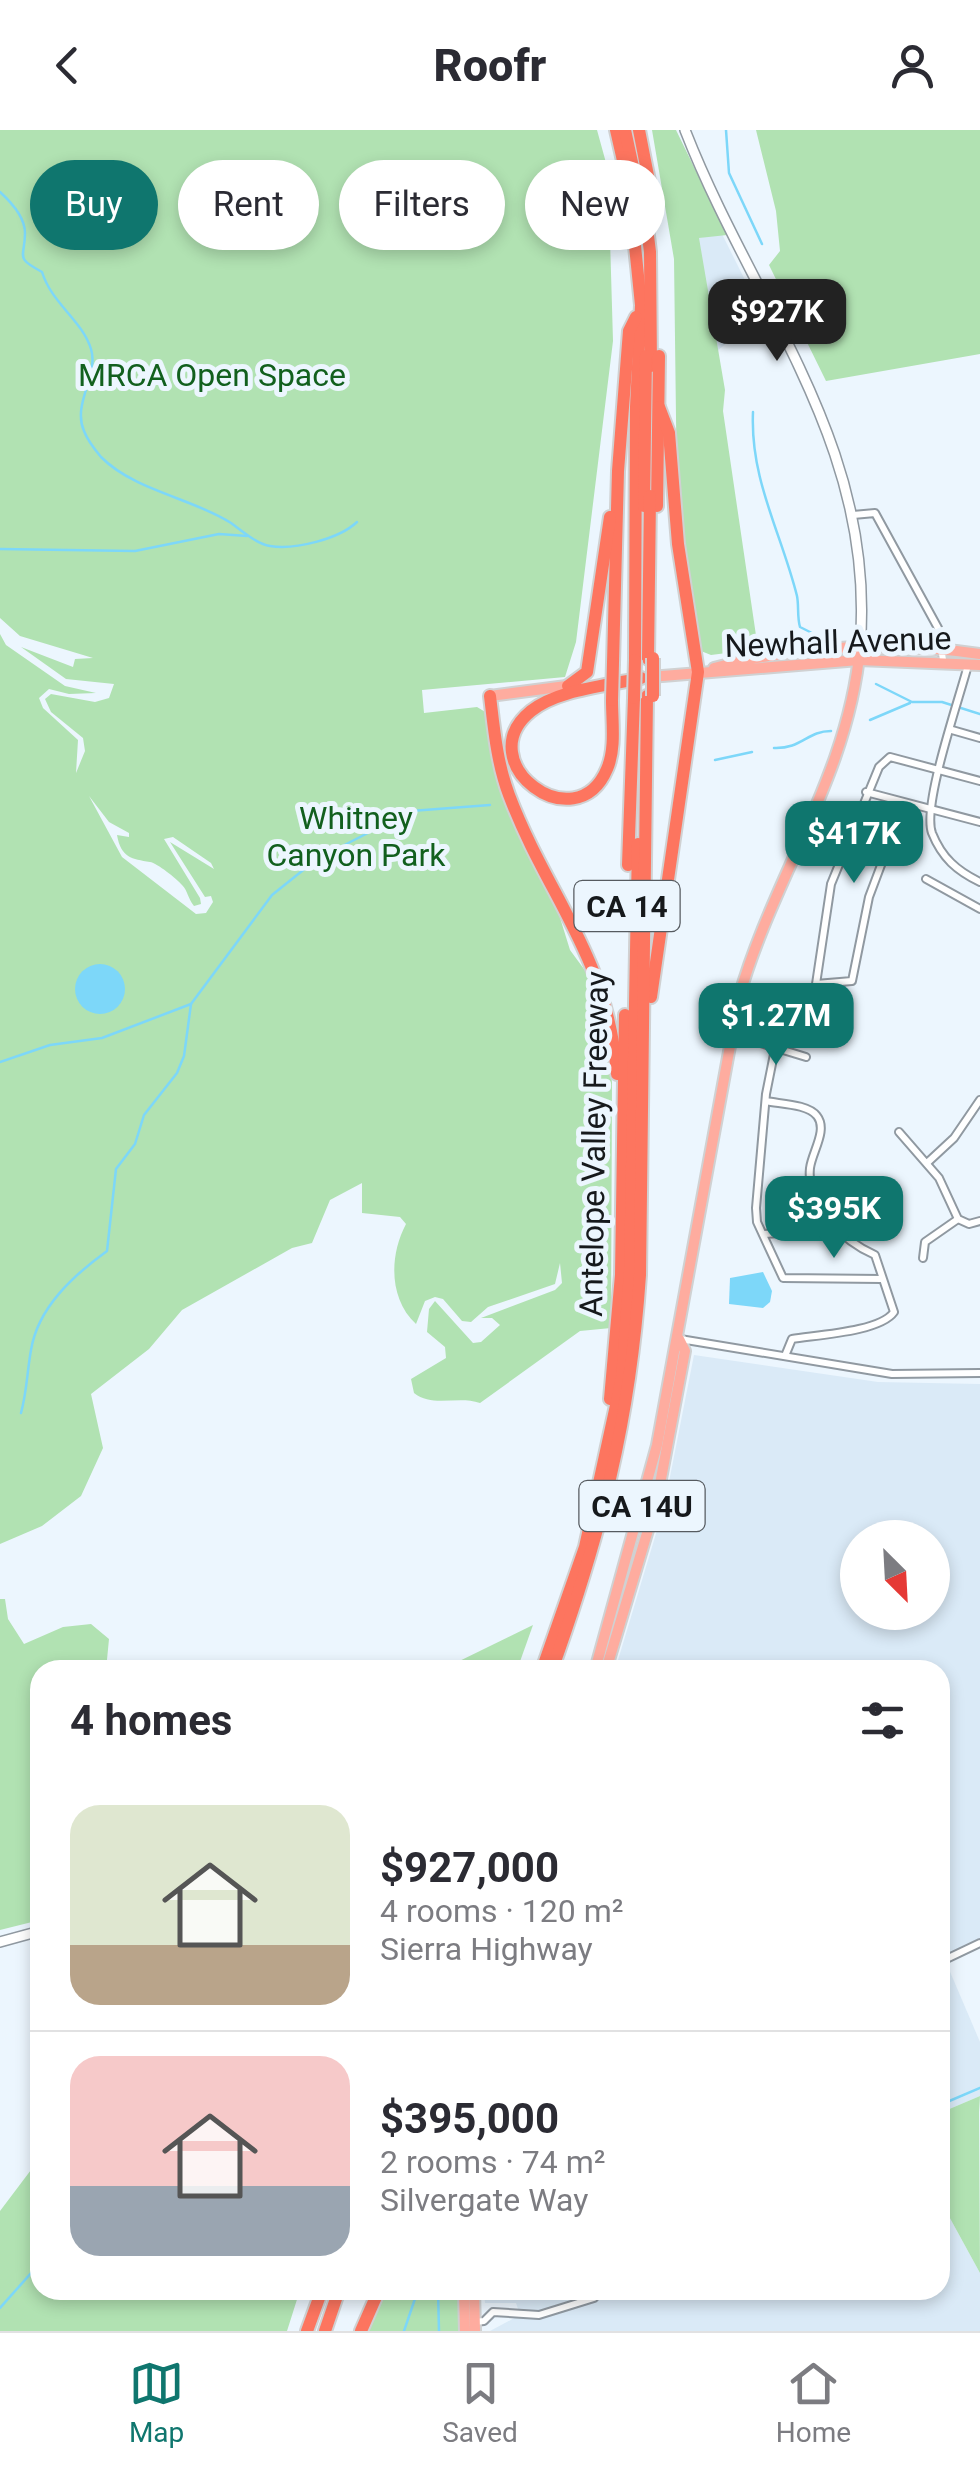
<!DOCTYPE html>
<meta charset="utf-8">
<style>
body{margin:0;font-family:Roboto,sans-serif;background:#f7f7f7;color:#2b2b33;height:100vh;display:flex;flex-direction:column;font-size:38px;white-space:nowrap}
*{box-sizing:border-box;margin:0}
p{font-size:32px;color:#7c7c81}
.icon{flex:none;width:55px;height:55px;fill:none;stroke:currentColor;stroke-width:2;stroke-linecap:round;stroke-linejoin:round}
.map{position:relative;flex:1;overflow:hidden}
.side{position:absolute;left:30px;top:1530px;width:920px;height:640px;display:flex;flex-direction:column;background:#fff;border-radius:30px;box-shadow:0 5px 15px #0003}
.side>*{flex:none}
.hud{position:absolute;left:30px;top:30px;width:920px;height:90px;display:flex;gap:20px}
.needle{width:65px;rotate:156deg}
.fabs{position:absolute;left:840px;top:1390px;display:grid;gap:20px}
.fabs a{display:grid;place-items:center;width:110px;height:110px;border-radius:50%;background:#fff;box-shadow:0 5px 15px #0003;font-size:50px}
.price{position:absolute;translate:-50% -85px;padding:0 22px;border-radius:20px;background:#0f766e;color:#fff;font-size:32px;line-height:65px;filter:drop-shadow(0 2px 5px #0008)}
.price::after{content:'';position:absolute;left:50%;top:60px;width:30px;height:22px;margin-left:-15px;background:inherit;clip-path:polygon(0 0,100% 0,50% 100%)}
.price.current{background:#222;color:#fff}
ul{padding:0;list-style:none}
li{display:flex;align-items:center;gap:30px;height:250px;padding:0 40px}
li+li{border-top:2px solid #e1e1e2}
li span{display:grid;place-items:center;flex:none;width:280px;height:200px;border-radius:30px;color:#555}
li>.icon{margin-inline-start:auto}
span .icon{width:120px;height:120px;fill:#fffc;stroke-width:1}
li b{font-size:42px}
h2{display:flex;justify-content:space-between;align-items:center;height:120px;padding:0 40px;font-size:42px}
.tag{padding:0 35px;border-radius:45px;background:#fff;box-shadow:0 5px 15px #0003;font-size:35px;line-height:90px}
.tag.current{background:#0f766e;color:#fff}
header{display:flex;justify-content:space-between;align-items:center;height:130px;padding:0 40px;background:#fff;font-size:45px;font-weight:800}
.menu{display:flex;justify-content:space-around;align-items:center;height:140px;border-top:2px solid #e1e1e2;background:#fff;font-size:28px;color:#7c7c81}
.menu a{display:grid;justify-items:center;gap:5px}
.menu .current{color:#0f766e}
.map>svg:first-child{display:block}
</style>
<header><svg class="icon" aria-label="back" viewBox="0 0 24 24"><path d="M15 5l-7 7 7 7"/></svg>Roofr<svg class="icon" aria-label="person" viewBox="0 0 24 24"><circle cx="12" cy="8" r="4"/><path d="M4 21q1-7 8-7t8 7"/></svg></header>
<div class="map">
<svg width="980" height="2201" viewBox="0 0 980 2201">
<rect width="100%" height="100%" fill="#ecf6fe"/>
<!-- built -->
<g fill="#daeaf7" fill-rule="evenodd">
<polygon points="722,104 762,184 717,221 698,108"/>
<path d="M694 1225 878 1252 980 1254V1808L940 1828V1540H615L664 1377ZM858 1408H932V1482H858Z"/>
<polygon points="948,1837 980,1912 980,1966 940,1983 940,1841"/>
<polygon points="940,2070 980,2143 980,2201 490,2201 520,2185 516,2173 485,2173 484,2160 940,2160"/>
</g>
<!-- green -->
<g fill="#b1e2b2" fill-rule="evenodd">
<path d="M0 0H597L608 40 613 211 576 512 565 547 422 560 424 583 477 577 487 583 495 638 557 778 570 820 592 850 600 880 612 952 611 1198 580 1201 480 1273C458 1265 433 1278 414 1263L411 1249 446 1228 445 1217 427 1202 429 1179 435 1171 473 1213 481 1212 500 1195 492 1188H481L555 1160 562 1153 560 1133 555 1154 488 1177 471 1192 462 1191 443 1169 435 1167 425 1171 416 1194C389 1169 389 1126 406 1094L400 1087 362 1083V1053L330 1070 312 1113 292 1118 182 1180 149 1219 91 1264 103 1318 81 1366 42 1396 0 1414V504L6 515 65 556 96 563 69 564 49 559 39 568 43 578 78 610 76 643 85 621 83 608 51 582 45 569 51 564 95 572 109 568 114 554 66 549 21 517 73 537 75 529 93 528 20 506 0 488ZM89 666 109 692 129 703V707L117 705C121 728 132 729 150 732 157 733 177 749 182 755 188 761 188 769 194 776L201 774 200 768 164 709 173 707 211 733 214 739 170 712 205 767 211 766 213 772 206 783 196 784 122 727Z"/>
<polygon points="652,0 676,0 727,105 699,108 725,260 723,281 758,519 711,525 701,521 677,367 674,129"/>
<polygon points="756,0 980,0 980,224 826,251 769,135 780,121 776,81"/>
<polygon points="0,1469 5,1469 8,1489 24,1514 63,1497 91,1494 109,1509 106,1540 40,1540 40,1790 0,1800"/>
<polygon points="533,1495 517,1540 441,1540"/>
<polygon points="980,1966 979,1982 980,2143 940,2070 940,1983"/>
<polygon points="40,2028 40,2160 300,2160 287,2201 0,2201 0,2081"/>
<polygon points="383,2160 459,2160 460,2201 365,2201"/>
</g>
<!-- water -->
<g fill="#7dd7f9">
<circle cx="100" cy="859" r="25"/>
<polygon points="763,1142 772,1161 770,1172 763,1178 729,1174 730,1148"/>
</g>
<g fill="none" stroke-linecap="round" stroke-linejoin="round">
<!-- stream -->
<g stroke="#7dd7f9" stroke-width="2.5">
<polyline points="726,0 729,43 762,114"/>
<path d="M0 62C11 72 25 88 25 103 25 128 14 127 42 142 52 174 82 190 91 219 99 245 72 274 84 301 87 309 96 321 101 327 135 361 192 368 231 393 242 401 257 414 270 416 295 420 339 409 357 392"/>
<path d="M753 282C750 350 781 402 797 466 799 476 797 487 800 497L824 509"/>
<polyline points="0,419 135,421 219,404 247,406"/>
<polyline points="876,554 912,572 942,572 980,584"/>
<polyline points="870,590 910,573"/>
<path d="M774 618C802 619 807 601 831 601"/>
<polyline points="715,630 752,622"/>
<polyline points="0,932 50,915 102,908 191,874 272,765 317,729 411,681 490,675"/>
<path d="M21 1283C27 1261 27 1242 31 1220 38 1177 74 1145 107 1121L116 1039 135 1014 144 985 177 943 184 926 191 874"/>
<polyline points="940,1975 980,1958"/>
<polyline points="438,2160 439,2201"/>
<polyline points="0,2178 40,2133"/>
<polyline points="404,2201 418,2160"/>
</g>
<!-- minor casing -->
<g stroke="#9099a1" stroke-width="10">
<g id="minor">
<polyline points="853,385 875,383 938,498 943,530"/>
<path d="M968 535C959 570 922 675 932 703 942 728 957 741 980 752"/>
<polyline points="952,600 980,608"/>
<polyline points="866,662 980,692"/>
<polyline points="904,674 869,767 852,851 816,854 831,754 879,637 890,627 980,651"/>
<polyline points="926,749 980,779"/>
<polyline points="757,912 806,927"/>
<polyline points="775,919 766,964 756,1078 757,1092 783,1148 882,1149"/>
<path d="M766 971C780 974 808 974 817 986 828 1000 812 1022 810 1038 806 1077 845 1112 875 1125L894 1182C880 1202 816 1205 792 1209L785 1226"/>
<polyline points="899,1002 939,1048 958,1089 969,1094 980,1091"/>
<polyline points="927,1033 954,1008 980,970"/>
<polyline points="764,1104 812,1101 830,1093"/>
<polyline points="923,1128 925,1112 958,1089"/>
<polyline points="680,1209 892,1244 980,1243"/>
<polyline points="940,1832 980,1813"/>
<polyline points="475,2192 484,2191 493,2182 539,2185 594,2168 601,2160"/>
</g>
</g>
<!-- secondary casing -->
<g stroke="#9099a1" stroke-width="12">
<g id="secondary">
<path d="M685 0C754 177 877 315 860 517"/>
<polyline points="0,1812 40,1801"/>
</g>
</g>
<!-- primary casing -->
<g stroke="#d0d1d2" stroke-width="14">
<g id="primary">
<path d="M714 538C798 515 894 511 980 524"/>
<polyline points="650,547 859,530 980,535"/>
<polyline points="490,566 574,555"/>
<path d="M595 1540 657 1315 739 867C773 747 849 645 860 517"/>
<polyline points="606,1540 657,1370 685,1221 679,1209"/>
<polyline points="464,2160 465,2201"/>
<polyline points="474,2160 475,2201"/>
</g>
</g>
<!-- motorway casing -->
<g stroke="#d0d1d2" stroke-width="16">
<g id="motorway">
<polyline points="616,0 629,57 641,175 636,277 635,530"/>
<polyline points="625,0 636,51"/>
<polyline points="639,0 649,51"/>
<polyline points="640,42 650,122 651,236"/>
<polyline points="644,376 646,226"/>
<polyline points="657,376 659,226"/>
<polyline points="648,529 650,366"/>
<polyline points="613,533 618,341 629,201 636,187"/>
<polyline points="568,556 587,542 610,387"/>
<path d="M490 566C494 599 497 633 509 665 548 768 607 824 617 944"/>
<path d="M612 570C612 592 616 619 607 639 576 713 468 632 531 581 558 559 608 556 641 548"/>
<polyline points="628,735 634,568"/>
<polyline points="651,867 698,542 678,414 669,303 659,277"/>
<polyline points="610,1269 621,1145 625,885"/>
<polyline points="542,1540 585,1417 622,1248 630,1141 638,714"/>
<path d="M552 1540C601 1403 630 1291 640 1145L647 566"/>
<polyline points="307,2201 322,2160"/>
<polyline points="325,2201 339,2160"/>
<polyline points="361,2201 379,2160"/>
</g>
</g>
<!-- minor -->
<use href="#minor" stroke="#fff" stroke-width="6"/>
<!-- secondary -->
<use href="#secondary" stroke="#fff" stroke-width="9"/>
<!-- primary -->
<use href="#primary" stroke="#feac9f" stroke-width="10"/>
<!-- motorway -->
<use href="#motorway" stroke="#fd755f" stroke-width="12"/>
<!-- motorway-bridge casing -->
<g stroke="#d0d1d2" stroke-width="16" stroke-linecap="butt">
<g id="motorway-bridge">
<polyline points="653,566 653,528"/>
<polyline points="634,568 635,530"/>
<polyline points="612,570 613,533"/>
</g>
</g>
<!-- motorway-bridge -->
<use href="#motorway-bridge" stroke="#fd755f" stroke-width="12"/>
</g>
<g text-anchor="middle" dominant-baseline="central" stroke-width="10" stroke-linejoin="round" paint-order="stroke">
<!-- shield labels -->
<g fill="#ecf6fe" stroke="#565b60" stroke-width="2.5">
<rect x="574.5" y="751" width="105" height="50" rx="8"/>
<rect x="579.5" y="1351" width="125" height="50" rx="8"/>
</g>
<g font-size="30" font-weight="bold" fill="#16191c">
<text x="627" y="776">CA 14</text>
<text x="642" y="1376">CA 14U</text>
</g>
<!-- park labels -->
<g font-size="32" fill="#12601e" stroke="#ecf6fe">
<text x="212" y="245">MRCA Open Space</text>
<text x="356" y="688">Whitney<tspan x="356" dy="37">Canyon Park</tspan></text>
</g>
<!-- street labels -->
<g font-size="32" fill="#16191c" stroke="#ecf6fe">
<text transform="translate(838 512) rotate(-2)">Newhall Avenue</text>
<text transform="translate(594 1014) rotate(-89)">Antelope Valley Freeway</text>
</g>
</g>
</svg>
<div class="fabs">
<a><svg class="needle" viewBox="-14 -14 28 28"><path d="M0-13l5 13h-10z" fill="#e53935"/><path d="M0 13l5-13h-10z" fill="#7c7c81"/></svg></a>
</div>
<b class="price current" style="left:777px;top:234px">$927K</b>
<b class="price" style="left:854px;top:756px">$417K</b>
<b class="price" style="left:776px;top:938px">$1.27M</b>
<b class="price" style="left:834px;top:1131px">$395K</b>
<div class="hud">
<a class="tag current">Buy</a>
<a class="tag">Rent</a>
<a class="tag">Filters</a>
<a class="tag">New</a>
</div>
<section class="side">
<h2>4 homes<svg class="icon" aria-label="filters" viewBox="0 0 24 24"><path d="M4 7h16M4 17h16"/><circle cx="9" cy="7" r="2"/><circle cx="15" cy="17" r="2"/></svg></h2>
<ul>
<li><span style="background:linear-gradient(#dfe7d0 70%,#b9a48a 0)"><svg class="icon" aria-label="home" viewBox="0 0 24 24"><path d="M3 11l9-7 9 7M6 9v11h12V9"/></svg></span><div><b>$927,000</b><p>4 rooms · 120 m²</p><p>Sierra Highway</p></div></li>
<li><span style="background:linear-gradient(#f6c9c9 65%,#9aa5b1 0)"><svg class="icon" aria-label="home" viewBox="0 0 24 24"><path d="M3 11l9-7 9 7M6 9v11h12V9"/></svg></span><div><b>$395,000</b><p>2 rooms · 74 m²</p><p>Silvergate Way</p></div></li>
</ul>
</section>
</div>
<nav class="menu">
<a class="current"><svg class="icon" aria-label="map" viewBox="0 0 24 24"><path d="M3 6l6-2 6 2 6-2v14l-6 2-6-2-6 2zM9 4v14M15 6v14"/></svg>Map</a>
<a><svg class="icon" aria-label="saved" viewBox="0 0 24 24"><path d="M7 4h10v16l-5-4-5 4z"/></svg>Saved</a>
<a><svg class="icon" aria-label="home" viewBox="0 0 24 24"><path d="M3 11l9-7 9 7M6 9v11h12V9"/></svg>Home</a>
</nav>
